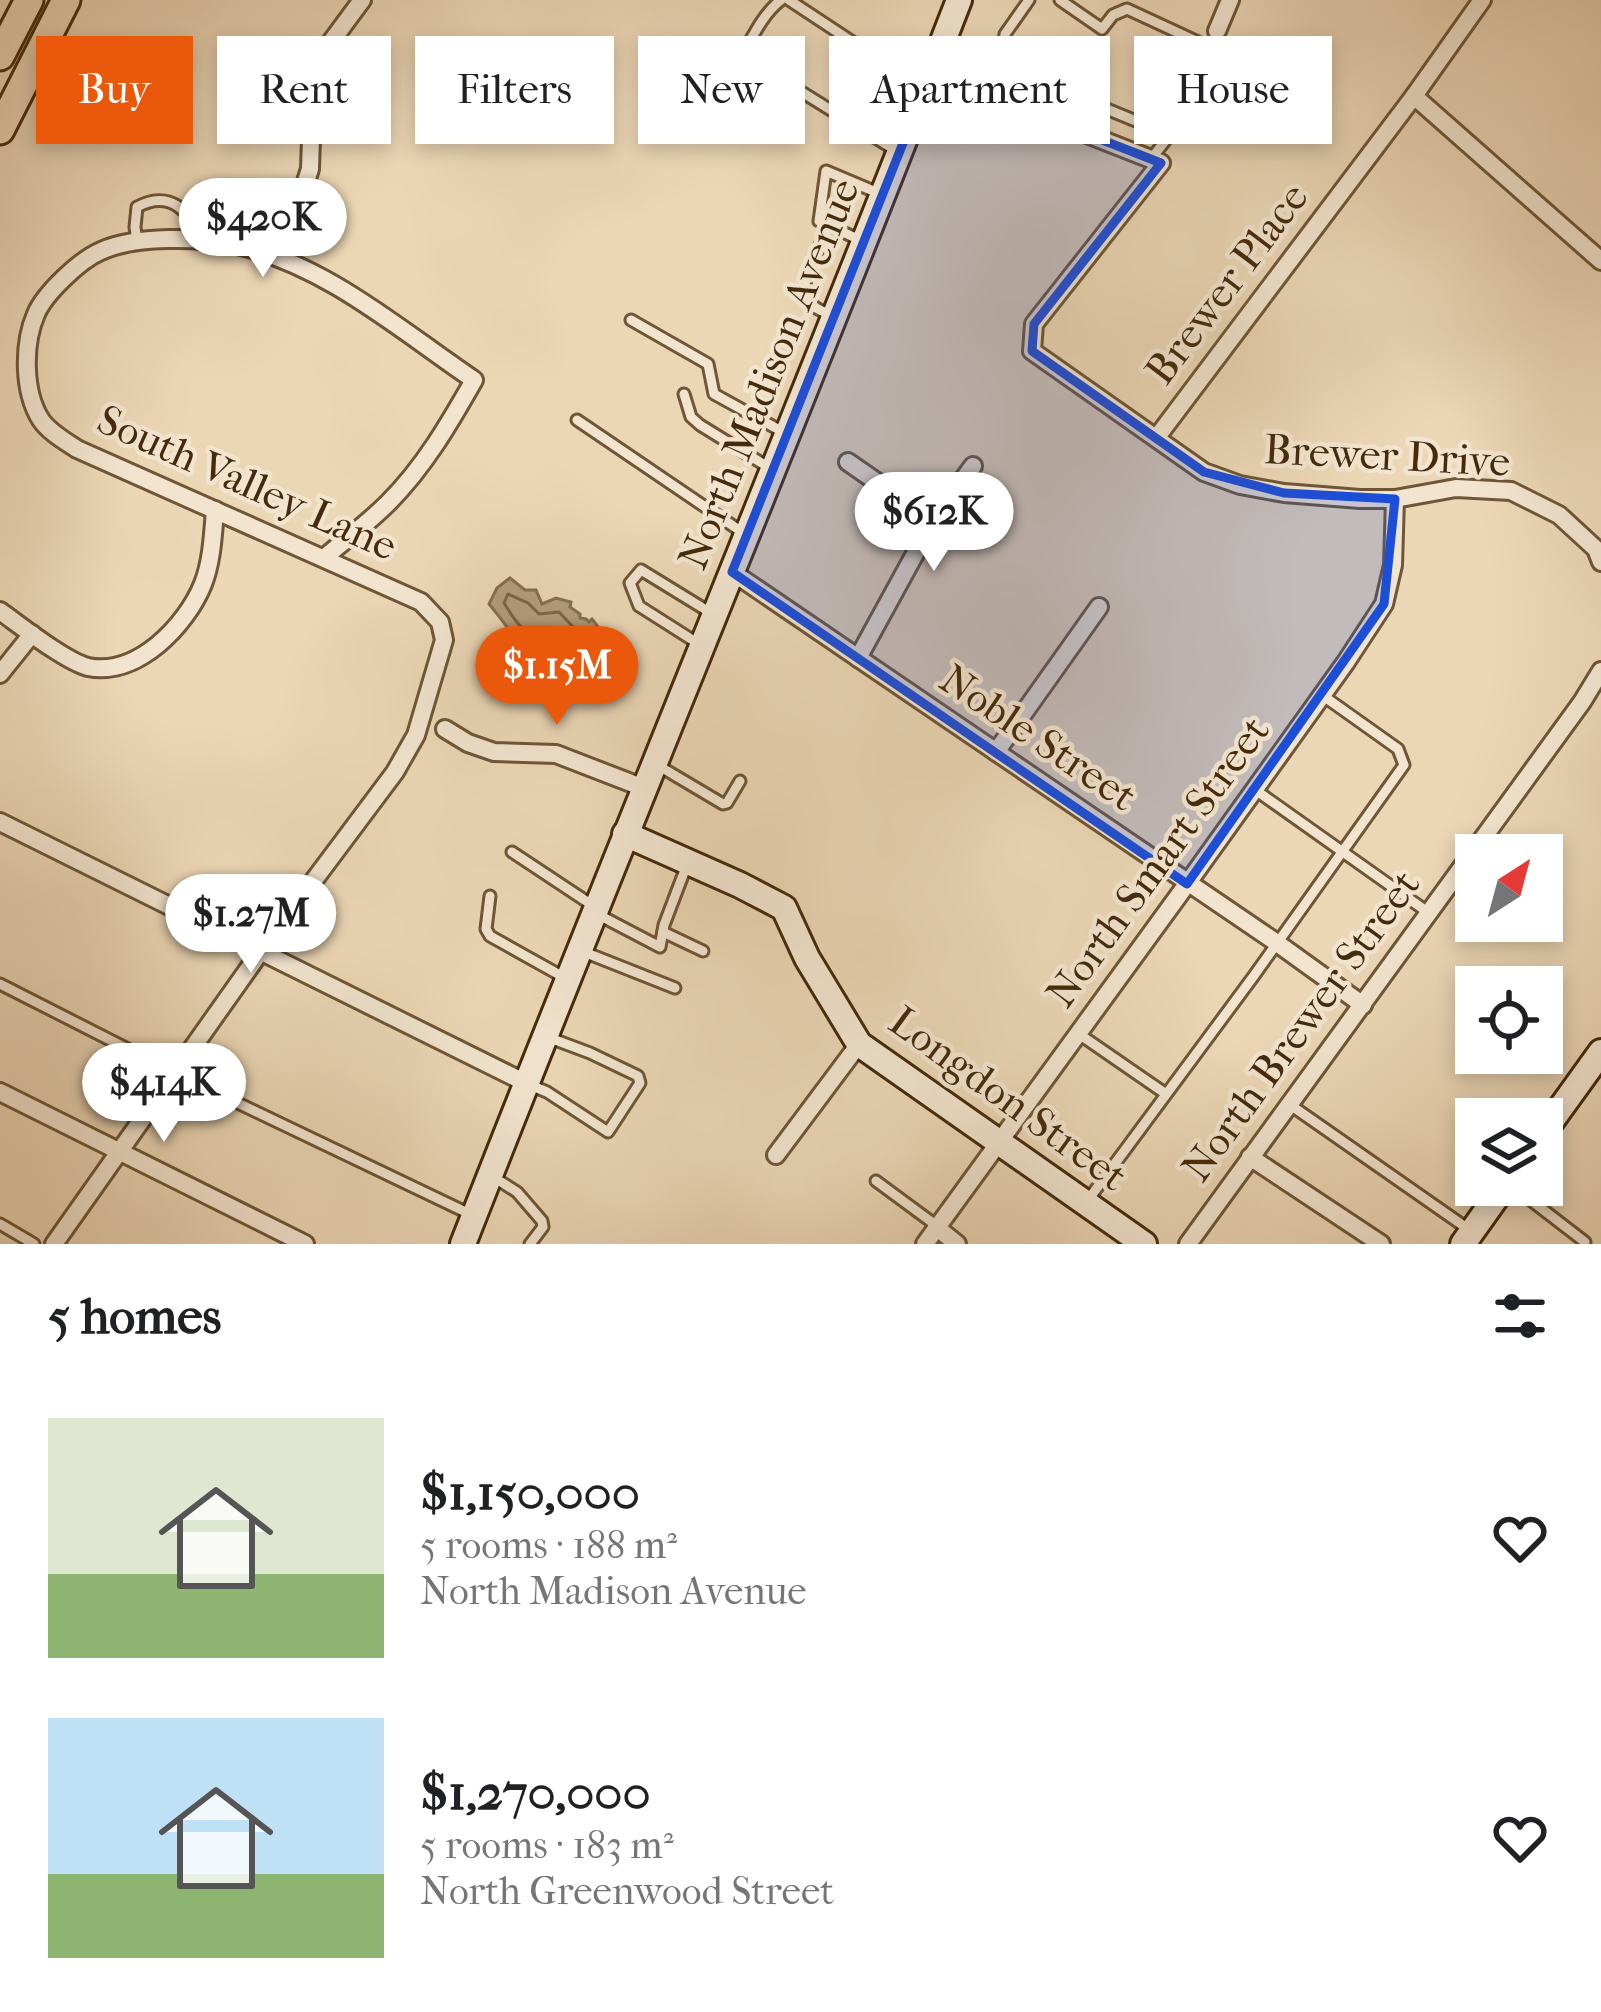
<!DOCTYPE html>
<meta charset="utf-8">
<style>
body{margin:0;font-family:"IM FELL French Canon",serif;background:#f6f6f6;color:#202124;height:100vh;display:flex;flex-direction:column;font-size:45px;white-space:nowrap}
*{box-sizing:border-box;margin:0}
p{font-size:39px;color:#757577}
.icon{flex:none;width:66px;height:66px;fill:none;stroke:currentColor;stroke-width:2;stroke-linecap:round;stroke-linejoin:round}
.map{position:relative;height:1244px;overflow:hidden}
.details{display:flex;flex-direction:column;background:#fff;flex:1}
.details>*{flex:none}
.guide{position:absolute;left:36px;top:36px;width:1530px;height:108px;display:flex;gap:24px}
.needle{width:78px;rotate:36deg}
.fabs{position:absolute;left:1455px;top:834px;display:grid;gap:24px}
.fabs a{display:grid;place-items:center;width:108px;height:108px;border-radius:0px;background:#fff;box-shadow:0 6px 18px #0003;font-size:60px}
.price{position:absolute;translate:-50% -102px;padding:0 27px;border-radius:42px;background:#fff;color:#222;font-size:39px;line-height:78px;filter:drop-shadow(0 3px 6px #0008)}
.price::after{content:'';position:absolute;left:50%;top:72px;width:36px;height:27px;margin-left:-18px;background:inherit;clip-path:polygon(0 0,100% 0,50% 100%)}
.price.current{background:#ea580c;color:#fff}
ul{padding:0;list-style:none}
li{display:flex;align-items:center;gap:36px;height:300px;padding:0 48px}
li span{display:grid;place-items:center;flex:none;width:336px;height:240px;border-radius:0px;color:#555}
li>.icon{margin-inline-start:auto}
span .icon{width:144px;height:144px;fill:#fffc;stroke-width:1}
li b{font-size:51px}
h2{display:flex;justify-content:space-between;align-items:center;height:144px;padding:0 48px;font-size:51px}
.chip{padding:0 42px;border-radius:0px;background:#fff;box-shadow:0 6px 18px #0003;font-size:42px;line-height:108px}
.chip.current{background:#ea580c;color:#fff}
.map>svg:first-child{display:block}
</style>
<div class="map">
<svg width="1601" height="1244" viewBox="0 0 1601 1244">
<rect width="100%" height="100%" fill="#ebd6b5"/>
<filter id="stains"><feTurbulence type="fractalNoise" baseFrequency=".00167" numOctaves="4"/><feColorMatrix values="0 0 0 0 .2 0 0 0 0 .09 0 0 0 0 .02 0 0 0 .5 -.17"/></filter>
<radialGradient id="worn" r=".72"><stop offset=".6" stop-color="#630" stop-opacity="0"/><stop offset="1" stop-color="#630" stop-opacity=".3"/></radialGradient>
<!-- water -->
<path fill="#b39c7b" stroke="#876f4e" stroke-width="3" d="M510 578 525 590H536L542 604 556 598 571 602 570 607 580 614V618L586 619 589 622 592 619C613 644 619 666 603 695L586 686V668L593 657 592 648 585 643 579 655 582 666 581 685 560 690 555 686 562 653 559 646C510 645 518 638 489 604L497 588Z"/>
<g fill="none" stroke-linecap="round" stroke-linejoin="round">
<!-- shore -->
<path stroke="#7c6443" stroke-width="3" d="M508 594 528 603 539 614 559 612 575 629V635L570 638C558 632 553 635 540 634 521 634 513 617 504 603Z"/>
<!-- lane casing -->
<g stroke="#6e5636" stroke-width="15">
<g id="lane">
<path d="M781 0C764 13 754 34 744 52L747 58 895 150"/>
<polyline points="789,0 895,70 922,84"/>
<polyline points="1029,0 1005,34 1004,42 1092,103 1077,129"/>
<polyline points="1060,0 1102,29 1113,15 1127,9 1222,53 1222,68 1151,159"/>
<polyline points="1092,103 1170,135"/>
<polyline points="829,226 810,266 802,295 816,308 830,315"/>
<polyline points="860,240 819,221 826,171 883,195"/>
<path d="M137 242 135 227 137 207C168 190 193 209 195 241"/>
<polyline points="631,320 708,364 714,394 783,432"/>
<polyline points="684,394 691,417 700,425 768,467"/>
<polyline points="577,420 742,532"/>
<polyline points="702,646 639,606 630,583 641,570 711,613"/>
<polyline points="659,766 723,804 727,803 740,781"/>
<polyline points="1254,789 1429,913"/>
<polyline points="512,852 592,905"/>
<polyline points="490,896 486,929 490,936 558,974 568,976"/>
<polyline points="595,913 660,947 664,925 688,862"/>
<polyline points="663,932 703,951"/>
<polyline points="584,952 675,988"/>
<polyline points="0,984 175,1073 474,1216"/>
<polyline points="1079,1034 1166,1094"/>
<polyline points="530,1085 547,1092 608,1132 640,1083 638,1076 590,1053 550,1038"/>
<polyline points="1289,1104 1471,1231"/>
<polyline points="495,1178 517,1192 542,1221 543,1227 530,1244"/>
<polyline points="876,1181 937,1226"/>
<polyline points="1511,1185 1585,1242"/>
<polyline points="1088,1200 1253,977 1404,765 1398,749 1322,695"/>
<polyline points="0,1224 34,1244"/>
</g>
</g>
<!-- street casing -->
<g stroke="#6e5636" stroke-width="22">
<g id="street">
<polyline points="1217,31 1230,0"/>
<polyline points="931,73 1161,163 1034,324 1032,351 1204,472 1240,485 1284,493 1360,499 1395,499 1456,488 1511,491 1559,515 1596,549 1601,562"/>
<polyline points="1414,96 1601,261"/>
<polyline points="281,258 310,169 312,108 328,46 362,0"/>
<polyline points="1157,437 1414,96 1482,0"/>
<polyline points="848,462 933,521"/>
<polyline points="732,572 1277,943 1363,1005"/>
<path d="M0 611C21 626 65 661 88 667 137 677 186 626 203 584 212 561 213 534 215 510"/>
<polyline points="858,658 933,521 973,466"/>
<polyline points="0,674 32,634"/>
<polyline points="445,729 468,743 494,752 556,754 644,788"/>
<polyline points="996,752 1099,607"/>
<polyline points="0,822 526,1083"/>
<polyline points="0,1092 305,1244"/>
<polyline points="776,1155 859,1044"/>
<polyline points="1250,1157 1381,1244"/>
<polyline points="936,1227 957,1244"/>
<path d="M54 1244 261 951 395 772 416 735 444 640 440 622 421 602 77 449C65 441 49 432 41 420 23 392 23 344 36 314 45 293 80 260 101 251 136 235 200 237 237 245 326 265 400 330 474 380 449 424 424 467 388 503 368 523 345 540 324 558"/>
<polyline points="925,1244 1187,884 1346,662 1384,604 1393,565 1395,499"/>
<polyline points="1188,1244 1582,702 1601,671"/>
</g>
</g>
<!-- secondary casing -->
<g stroke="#452b0b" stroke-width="30">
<g id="secondary">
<polyline points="625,834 740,885 784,908 807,958 859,1044 1144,1244"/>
<polyline points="1542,1134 1601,1052"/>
<path d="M463 1244C626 828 798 416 959 0"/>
<polyline points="1463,1244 1505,1185"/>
</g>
</g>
<!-- primary casing -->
<g stroke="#452b0b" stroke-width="33">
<g id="primary">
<polyline points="0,56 29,0"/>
<polyline points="0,130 66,0"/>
</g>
</g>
<!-- lane -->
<use href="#lane" stroke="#f2e4cf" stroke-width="9"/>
<!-- street -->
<use href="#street" stroke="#f2e4cf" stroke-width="16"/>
<!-- secondary -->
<use href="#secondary" stroke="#f2e4cf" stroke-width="24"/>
<!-- primary -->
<use href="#primary" stroke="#ebd6b5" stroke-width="27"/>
</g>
<!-- marked area -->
<path fill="#1d4ed8" fill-opacity="0.2" stroke="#1d4ed8" stroke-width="9" stroke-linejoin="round" d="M931 73 1161 163 1034 324 1032 351 1204 472 1284 493 1395 499 1384 604 1187 884 732 572Z"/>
<g text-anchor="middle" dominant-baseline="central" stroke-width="9" stroke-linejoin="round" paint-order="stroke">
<!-- street labels -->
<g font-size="42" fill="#452b0b" stroke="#f2e4cf">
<text transform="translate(1227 284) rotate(-53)">Brewer Place</text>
<text transform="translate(769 374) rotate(-68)">North Madison Avenue</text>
<text transform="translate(1387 456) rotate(3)">Brewer Drive</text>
<text transform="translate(247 483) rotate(24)">South Valley Lane</text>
<text transform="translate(1038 738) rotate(34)">Noble Street</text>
<text transform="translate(1158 862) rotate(-54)">North Smart Street</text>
<text transform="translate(1301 1026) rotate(-54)">North Brewer Street</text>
<text transform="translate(1008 1099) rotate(36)">Longdon Street</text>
</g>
</g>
<rect width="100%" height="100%" filter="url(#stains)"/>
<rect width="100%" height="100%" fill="url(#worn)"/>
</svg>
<div class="fabs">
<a><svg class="needle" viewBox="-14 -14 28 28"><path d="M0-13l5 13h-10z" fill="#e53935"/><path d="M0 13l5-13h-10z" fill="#757577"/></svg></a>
<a><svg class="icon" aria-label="locate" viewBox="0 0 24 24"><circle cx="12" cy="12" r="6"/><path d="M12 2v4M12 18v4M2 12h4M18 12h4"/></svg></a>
<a><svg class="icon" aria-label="layers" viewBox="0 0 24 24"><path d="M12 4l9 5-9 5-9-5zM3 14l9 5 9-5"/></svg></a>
</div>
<b class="price" style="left:263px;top:280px">$420K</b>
<b class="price" style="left:934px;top:574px">$612K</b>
<b class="price current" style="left:557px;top:728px">$1.15M</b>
<b class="price" style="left:251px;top:976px">$1.27M</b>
<b class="price" style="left:164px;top:1145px">$414K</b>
<div class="guide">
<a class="chip current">Buy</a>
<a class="chip">Rent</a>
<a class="chip">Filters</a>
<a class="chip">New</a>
<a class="chip">Apartment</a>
<a class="chip">House</a>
</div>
</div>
<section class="details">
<h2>5 homes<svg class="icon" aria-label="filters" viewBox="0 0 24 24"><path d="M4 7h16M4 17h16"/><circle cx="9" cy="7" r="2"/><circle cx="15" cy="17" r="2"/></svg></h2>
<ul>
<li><span style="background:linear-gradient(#dfe7d0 65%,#8fb573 0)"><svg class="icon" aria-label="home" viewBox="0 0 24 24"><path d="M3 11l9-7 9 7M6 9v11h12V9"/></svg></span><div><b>$1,150,000</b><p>5 rooms · 188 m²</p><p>North Madison Avenue</p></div><svg class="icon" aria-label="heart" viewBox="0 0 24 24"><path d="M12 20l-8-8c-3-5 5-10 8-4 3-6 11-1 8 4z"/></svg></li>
<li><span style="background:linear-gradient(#bfe0f5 65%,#8fb573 0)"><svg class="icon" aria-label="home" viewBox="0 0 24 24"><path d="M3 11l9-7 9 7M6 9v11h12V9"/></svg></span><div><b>$1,270,000</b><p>5 rooms · 183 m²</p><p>North Greenwood Street</p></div><svg class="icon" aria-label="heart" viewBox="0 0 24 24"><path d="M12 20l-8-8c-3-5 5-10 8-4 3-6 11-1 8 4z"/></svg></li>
</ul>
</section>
